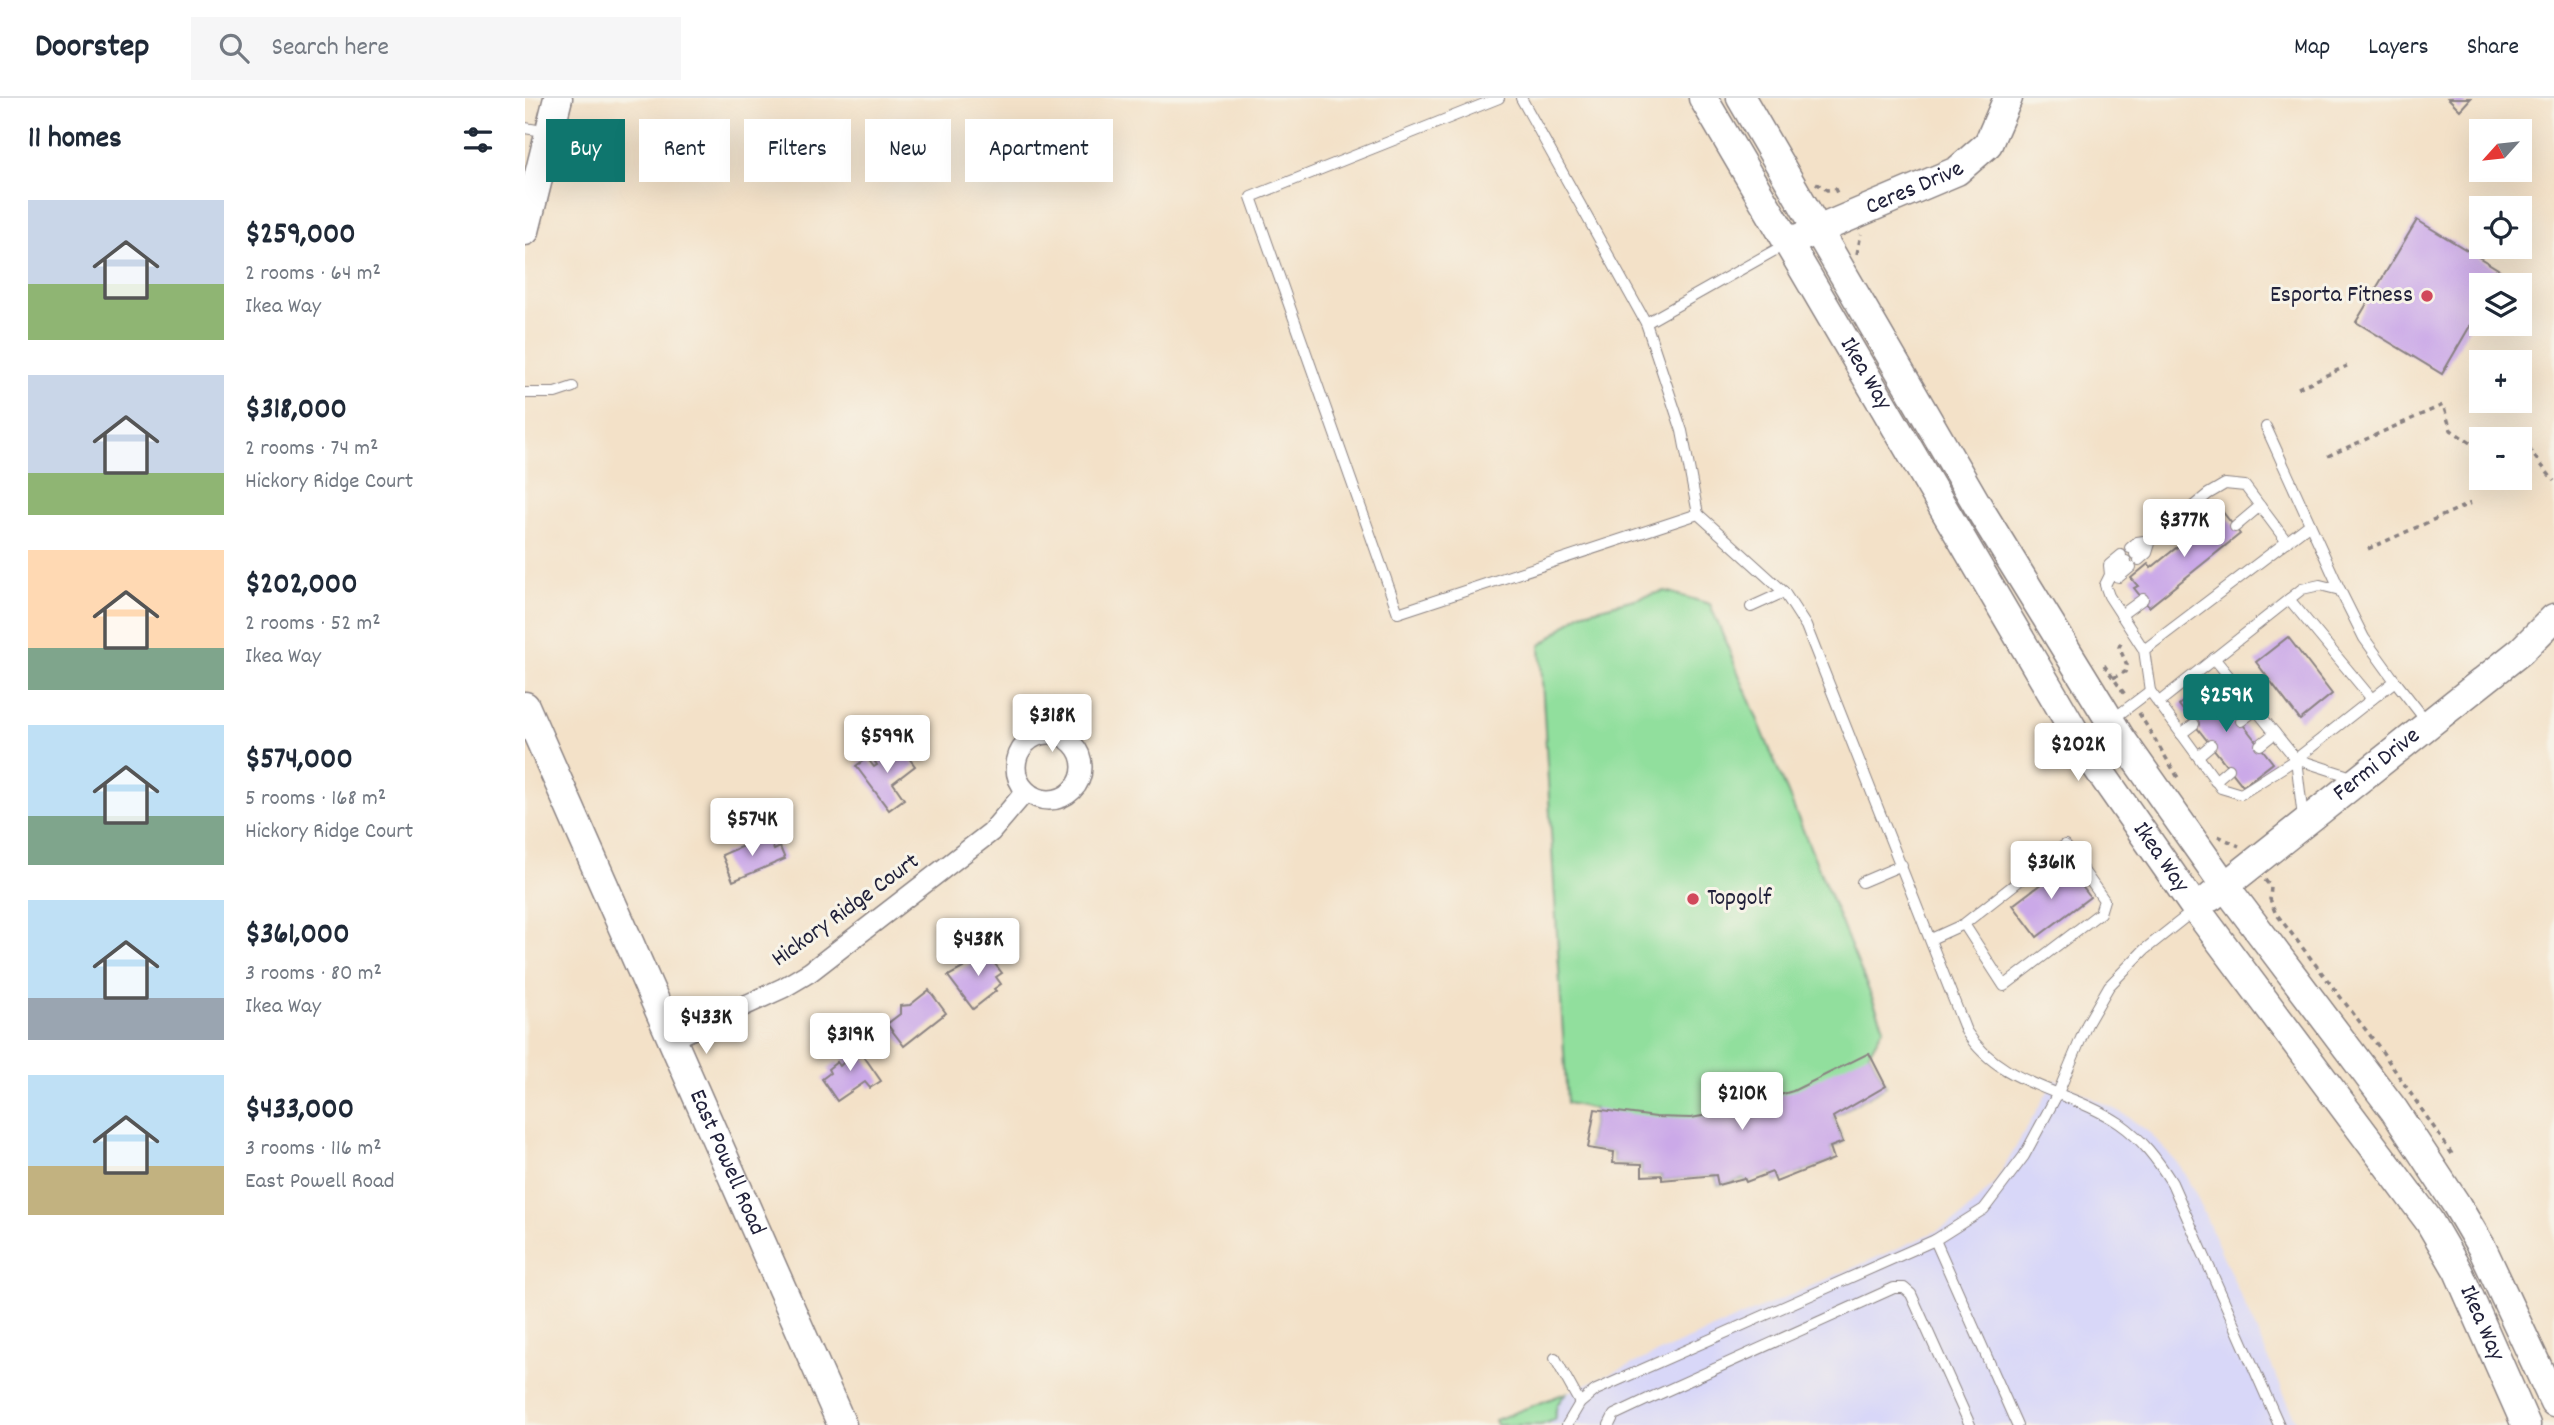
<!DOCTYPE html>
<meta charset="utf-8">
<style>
body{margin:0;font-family:Dekko,sans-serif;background:#f6f6f7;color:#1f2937;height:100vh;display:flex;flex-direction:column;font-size:26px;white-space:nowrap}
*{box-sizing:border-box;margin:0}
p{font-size:23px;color:#747a83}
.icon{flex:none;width:38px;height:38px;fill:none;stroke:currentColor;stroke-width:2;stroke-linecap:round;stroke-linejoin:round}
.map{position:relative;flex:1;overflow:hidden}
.sheet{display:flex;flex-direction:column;background:#fff;width:525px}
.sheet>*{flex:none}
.hud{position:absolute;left:21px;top:21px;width:665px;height:63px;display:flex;gap:14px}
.needle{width:46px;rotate:243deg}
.buttons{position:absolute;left:1944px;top:21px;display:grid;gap:14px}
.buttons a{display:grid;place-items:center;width:63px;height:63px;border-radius:0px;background:#fff;box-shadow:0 7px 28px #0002;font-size:35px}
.price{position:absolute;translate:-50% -60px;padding:0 16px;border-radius:7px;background:#fff;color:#222;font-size:23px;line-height:46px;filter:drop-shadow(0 2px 4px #0008)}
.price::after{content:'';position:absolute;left:50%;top:42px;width:21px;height:16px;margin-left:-10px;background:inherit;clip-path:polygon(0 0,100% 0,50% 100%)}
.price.active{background:#0f766e;color:#fff}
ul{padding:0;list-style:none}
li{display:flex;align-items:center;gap:21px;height:175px;padding:0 28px}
li span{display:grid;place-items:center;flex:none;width:196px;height:140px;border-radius:0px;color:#555}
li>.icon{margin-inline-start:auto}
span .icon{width:84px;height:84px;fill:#fffc;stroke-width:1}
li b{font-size:30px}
h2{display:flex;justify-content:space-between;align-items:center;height:84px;padding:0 28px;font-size:30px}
.chip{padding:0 24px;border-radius:0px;background:#fff;box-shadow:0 7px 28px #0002;font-size:24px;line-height:63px}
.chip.active{background:#0f766e;color:#fff}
header{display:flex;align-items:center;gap:42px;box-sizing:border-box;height:98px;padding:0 35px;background:#fff;border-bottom:2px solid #e0e1e3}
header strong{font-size:33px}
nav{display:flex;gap:38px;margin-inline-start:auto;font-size:24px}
.search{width:490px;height:63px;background:#f6f6f7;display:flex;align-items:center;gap:18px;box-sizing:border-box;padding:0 24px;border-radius:0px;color:#747a83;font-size:26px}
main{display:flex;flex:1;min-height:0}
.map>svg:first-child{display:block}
</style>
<header>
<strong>Doorstep</strong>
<div class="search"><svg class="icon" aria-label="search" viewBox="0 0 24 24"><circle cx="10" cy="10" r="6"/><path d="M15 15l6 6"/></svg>Search here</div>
<nav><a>Map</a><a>Layers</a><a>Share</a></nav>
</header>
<main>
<section class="sheet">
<h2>11 homes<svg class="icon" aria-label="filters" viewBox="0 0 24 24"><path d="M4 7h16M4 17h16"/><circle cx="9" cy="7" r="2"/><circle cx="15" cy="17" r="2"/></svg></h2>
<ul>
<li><span style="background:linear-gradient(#c9d6e8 60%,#8fb573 0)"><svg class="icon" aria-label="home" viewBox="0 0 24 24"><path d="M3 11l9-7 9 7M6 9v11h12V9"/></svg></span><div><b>$259,000</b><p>2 rooms · 64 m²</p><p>Ikea Way</p></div></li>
<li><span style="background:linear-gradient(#c9d6e8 70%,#8fb573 0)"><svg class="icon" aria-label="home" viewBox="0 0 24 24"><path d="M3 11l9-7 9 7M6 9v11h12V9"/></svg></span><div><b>$318,000</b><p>2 rooms · 74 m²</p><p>Hickory Ridge Court</p></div></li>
<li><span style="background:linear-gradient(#ffd9b3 70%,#7fa58c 0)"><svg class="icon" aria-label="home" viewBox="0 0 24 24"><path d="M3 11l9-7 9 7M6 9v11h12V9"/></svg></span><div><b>$202,000</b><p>2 rooms · 52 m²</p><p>Ikea Way</p></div></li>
<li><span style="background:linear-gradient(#bfe0f5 65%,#7fa58c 0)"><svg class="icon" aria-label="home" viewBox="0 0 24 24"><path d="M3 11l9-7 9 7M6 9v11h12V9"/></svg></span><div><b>$574,000</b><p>5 rooms · 168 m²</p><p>Hickory Ridge Court</p></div></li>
<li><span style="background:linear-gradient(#bfe0f5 70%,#9aa5b1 0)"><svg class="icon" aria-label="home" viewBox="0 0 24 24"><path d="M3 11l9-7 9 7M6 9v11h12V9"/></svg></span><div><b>$361,000</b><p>3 rooms · 80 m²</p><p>Ikea Way</p></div></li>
<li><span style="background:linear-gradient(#bfe0f5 65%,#c2b280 0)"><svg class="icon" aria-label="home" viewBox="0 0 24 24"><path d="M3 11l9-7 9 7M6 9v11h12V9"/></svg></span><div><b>$433,000</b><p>3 rooms · 116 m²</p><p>East Powell Road</p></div></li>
</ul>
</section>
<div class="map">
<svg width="2029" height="1327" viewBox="0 0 2029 1327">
<rect width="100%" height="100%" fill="#f7f3e8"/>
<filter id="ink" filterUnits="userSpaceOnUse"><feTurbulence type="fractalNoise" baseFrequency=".0143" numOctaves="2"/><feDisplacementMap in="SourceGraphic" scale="14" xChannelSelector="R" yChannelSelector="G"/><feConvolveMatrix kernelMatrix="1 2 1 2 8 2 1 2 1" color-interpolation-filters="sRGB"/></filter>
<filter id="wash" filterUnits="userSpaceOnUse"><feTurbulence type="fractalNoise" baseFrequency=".00686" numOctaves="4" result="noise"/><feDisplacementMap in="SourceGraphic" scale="28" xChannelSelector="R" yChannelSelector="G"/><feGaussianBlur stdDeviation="1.57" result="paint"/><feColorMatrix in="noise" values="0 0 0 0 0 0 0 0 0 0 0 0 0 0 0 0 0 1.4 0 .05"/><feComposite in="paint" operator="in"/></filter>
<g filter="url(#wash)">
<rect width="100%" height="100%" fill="#f3e1c8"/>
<!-- built -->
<polygon fill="#d8d7f8" points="1530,981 1599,1016 1625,1035 1655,1068 1670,1095 1773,1327 1016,1327 1029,1322 1032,1307 1041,1295 1410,1134 1435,1120 1470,1085"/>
<!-- green -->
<g fill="#91df9d" stroke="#5a806c" stroke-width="2">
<polygon points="1140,493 1185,506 1359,929 1344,955 1361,988 1308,1019 1318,1044 1305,1050 1309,1061 1251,1084 1247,1074 1221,1084 1219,1081 1193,1087 1190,1077 1137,1082 1136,1077 1117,1078 1116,1066 1088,1065 1088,1054 1063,1050 1070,1011 1042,1005 1015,548 1056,515"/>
<polygon points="1041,1295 1032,1307 1029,1322 1016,1327 972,1327 970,1322"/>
</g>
<g id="blocks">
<!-- building -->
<g fill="#cba9e8">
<polygon points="1923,0 1946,0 1935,12"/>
<polygon points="1892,122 1978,174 1970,187 1956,187 1956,209 1917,276 1831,224"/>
<polygon points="1697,413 1715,436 1624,509 1609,490 1613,488 1606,480 1623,466 1626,470"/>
<polygon points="1763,539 1807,596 1775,622 1731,564"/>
<polygon points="1684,583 1748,665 1718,688 1654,607"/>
<polygon points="373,646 390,668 368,685 379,701 364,712 331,668 342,660 349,669 352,667 350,664"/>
<polygon points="243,737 249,752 255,749 260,761 208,783 197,757"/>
<polygon points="1541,767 1565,799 1512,839 1488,807"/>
<polygon points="461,847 473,863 470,866 477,875 471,879 476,886 469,891 471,893 448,911 423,878 449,864 446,859"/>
<polygon points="404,892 421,915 379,948 362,926 375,916 375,908 385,907"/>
<polygon points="329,944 356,983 345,990 340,984 312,1003 297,981 305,975 303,971 312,964 315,968 320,963 314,956"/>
<polygon points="1344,955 1361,988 1308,1019 1318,1044 1305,1049 1309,1061 1251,1084 1247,1074 1221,1084 1219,1080 1193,1087 1191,1077 1137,1082 1137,1077 1117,1078 1117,1066 1088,1065 1089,1054 1063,1050 1070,1011 1131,1019 1166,1020 1194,1015 1268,993"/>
</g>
</g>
</g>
<g filter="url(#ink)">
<use href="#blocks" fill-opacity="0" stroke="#8a8282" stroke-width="2"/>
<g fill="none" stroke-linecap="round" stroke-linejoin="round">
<!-- lane casing -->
<g stroke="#8a8282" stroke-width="12">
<g id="lane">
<polyline points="974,0 726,99 873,515 1173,416"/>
<polyline points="996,0 1121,225 1157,333 1173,416 1259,494"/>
<polyline points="0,30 24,34"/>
<polyline points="1121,225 1261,146"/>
<polyline points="0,295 30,295 48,289"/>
<polyline points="1741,329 1815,492"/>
<polyline points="1710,429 1735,408"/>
<polyline points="1605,450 1612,444 1626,442 1622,455 1614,462"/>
<polyline points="1610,456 1683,396 1700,386 1720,388 1762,444"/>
<polyline points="1596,457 1584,467 1585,477 1594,479 1606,469"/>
<polyline points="1601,463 1585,477 1580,487 1584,498 1619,552"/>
<polyline points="1764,501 1847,601"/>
<path d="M1226 509 1259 494 1281 528 1441 933C1475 988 1543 991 1594 1025 1617 1041 1632 1061 1647 1085L1754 1327"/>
<polyline points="1596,517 1618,501"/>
<polyline points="1689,560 1771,661 1778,720"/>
<polyline points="1870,583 1902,624"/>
<polyline points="1625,593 1619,552 1785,426"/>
<polyline points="1699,602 1713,590"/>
<polyline points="1588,621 1625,593 1696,690 1716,696 1771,661 1870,583 1839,540 1815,492 1795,487 1777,491 1633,605"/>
<polyline points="1716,623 1731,612"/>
<polyline points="1656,636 1669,626"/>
<polyline points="1735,647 1750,635"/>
<polyline points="1673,658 1686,647"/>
<polyline points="1771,661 1827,679"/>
<polyline points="1690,683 1704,671"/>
<polyline points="1337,784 1377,767"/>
<polyline points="1406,841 1439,826 1479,888 1575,815 1579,802 1540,747 1439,826"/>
<polyline points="1030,1260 1055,1305"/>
<polyline points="1042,1327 1055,1305 1071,1292 1410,1142"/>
<polyline points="1084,1327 1089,1317 1123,1301 1369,1190 1379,1190 1386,1196 1445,1327"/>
<polyline points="1492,1327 1410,1142 1459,1111 1499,1058 1533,995 1562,926 1584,888 1619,852 1668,813"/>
</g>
</g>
<!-- street casing -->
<g stroke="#8a8282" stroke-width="22">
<g id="street">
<circle cx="524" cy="669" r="33"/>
<polyline points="147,941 258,890 285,874 466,734 501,693"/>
</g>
</g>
<!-- secondary casing -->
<g stroke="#8a8282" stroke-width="31">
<g id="secondary">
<path id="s1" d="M1178 0 1562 655 1671 811 1904 1123 1933 1173 2001 1327"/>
<polyline points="1216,0 1457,415 1595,639 1700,788 1869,1012 1931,1106 1957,1150 2029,1304"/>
<polyline points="0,133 33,0"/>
<path id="s2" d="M1274 140 1432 73 1463 46 1483 0"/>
<path id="s3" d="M0 608 317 1327"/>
<path id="s4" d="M1686 799 1996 553 2029 520"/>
</g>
</g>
<!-- path -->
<g stroke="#8a8282" stroke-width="3.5" stroke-dasharray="5 5" stroke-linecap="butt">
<polyline points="1291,85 1302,92 1310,91 1314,99"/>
<polyline points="1332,156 1336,136"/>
<polyline points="1773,290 1822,268"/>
<polyline points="1995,352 2002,349 2029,383"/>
<polyline points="1803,358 1918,307 1926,332 1956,352"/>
<polyline points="1843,451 1946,405"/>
<polyline points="1579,567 1601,598"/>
<polyline points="1588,580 1600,574 1602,567 1594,549 1597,543"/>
<polyline points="1614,615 1655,683"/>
<polyline points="1693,738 1714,748"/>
<polyline points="1740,782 1746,789 1745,801 1750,814 1854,949 1927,1056"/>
</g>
<!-- lane -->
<use href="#lane" stroke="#fff" stroke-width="10"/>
<!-- street -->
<use href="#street" stroke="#fff" stroke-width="19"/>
<!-- secondary -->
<use href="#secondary" stroke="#fff" stroke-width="28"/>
</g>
</g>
<!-- markers -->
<g fill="#d1495b" stroke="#f7f3e8" stroke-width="2.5">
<circle cx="1902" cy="198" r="7"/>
<circle cx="1168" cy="801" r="7"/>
</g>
<g text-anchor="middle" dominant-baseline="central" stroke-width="6" stroke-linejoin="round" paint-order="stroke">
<!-- street labels -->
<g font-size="24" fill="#22223b" stroke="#f7f3e8">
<text stroke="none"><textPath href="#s2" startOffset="126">Ceres Drive</textPath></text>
<text stroke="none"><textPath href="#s1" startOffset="320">Ikea Way</textPath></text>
<text stroke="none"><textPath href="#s4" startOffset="212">Fermi Drive</textPath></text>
<text stroke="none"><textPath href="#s1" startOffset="887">Ikea Way</textPath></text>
<text transform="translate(321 813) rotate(-36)">Hickory Ridge Court</text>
<text stroke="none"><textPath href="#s3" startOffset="499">East Powell Road</textPath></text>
<text stroke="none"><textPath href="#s1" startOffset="1454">Ikea Way</textPath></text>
</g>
<!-- poi labels -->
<g font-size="24" fill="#22223b" stroke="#f7f3e8" text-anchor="end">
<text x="1888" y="198">Esporta Fitness</text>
<text x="1182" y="801" text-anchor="start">Topgolf</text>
</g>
</g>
</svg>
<div class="buttons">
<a><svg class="needle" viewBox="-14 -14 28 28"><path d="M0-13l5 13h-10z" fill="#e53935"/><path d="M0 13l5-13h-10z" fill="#747a83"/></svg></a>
<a><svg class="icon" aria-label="locate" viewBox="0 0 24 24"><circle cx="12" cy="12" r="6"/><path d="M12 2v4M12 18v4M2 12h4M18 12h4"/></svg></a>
<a><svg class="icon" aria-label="layers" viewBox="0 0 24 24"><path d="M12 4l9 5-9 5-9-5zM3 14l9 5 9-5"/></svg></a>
<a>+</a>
<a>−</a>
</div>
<b class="price" style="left:1659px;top:461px">$377K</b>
<b class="price active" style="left:1701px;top:636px">$259K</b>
<b class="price" style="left:527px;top:656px">$318K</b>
<b class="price" style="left:362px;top:677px">$599K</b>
<b class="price" style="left:1553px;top:685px">$202K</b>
<b class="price" style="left:227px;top:760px">$574K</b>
<b class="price" style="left:1526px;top:803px">$361K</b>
<b class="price" style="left:453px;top:880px">$438K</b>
<b class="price" style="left:181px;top:958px">$433K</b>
<b class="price" style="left:325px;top:975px">$319K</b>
<b class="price" style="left:1217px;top:1034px">$210K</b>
<div class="hud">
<a class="chip active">Buy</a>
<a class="chip">Rent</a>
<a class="chip">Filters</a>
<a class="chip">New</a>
<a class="chip">Apartment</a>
</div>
</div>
</main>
